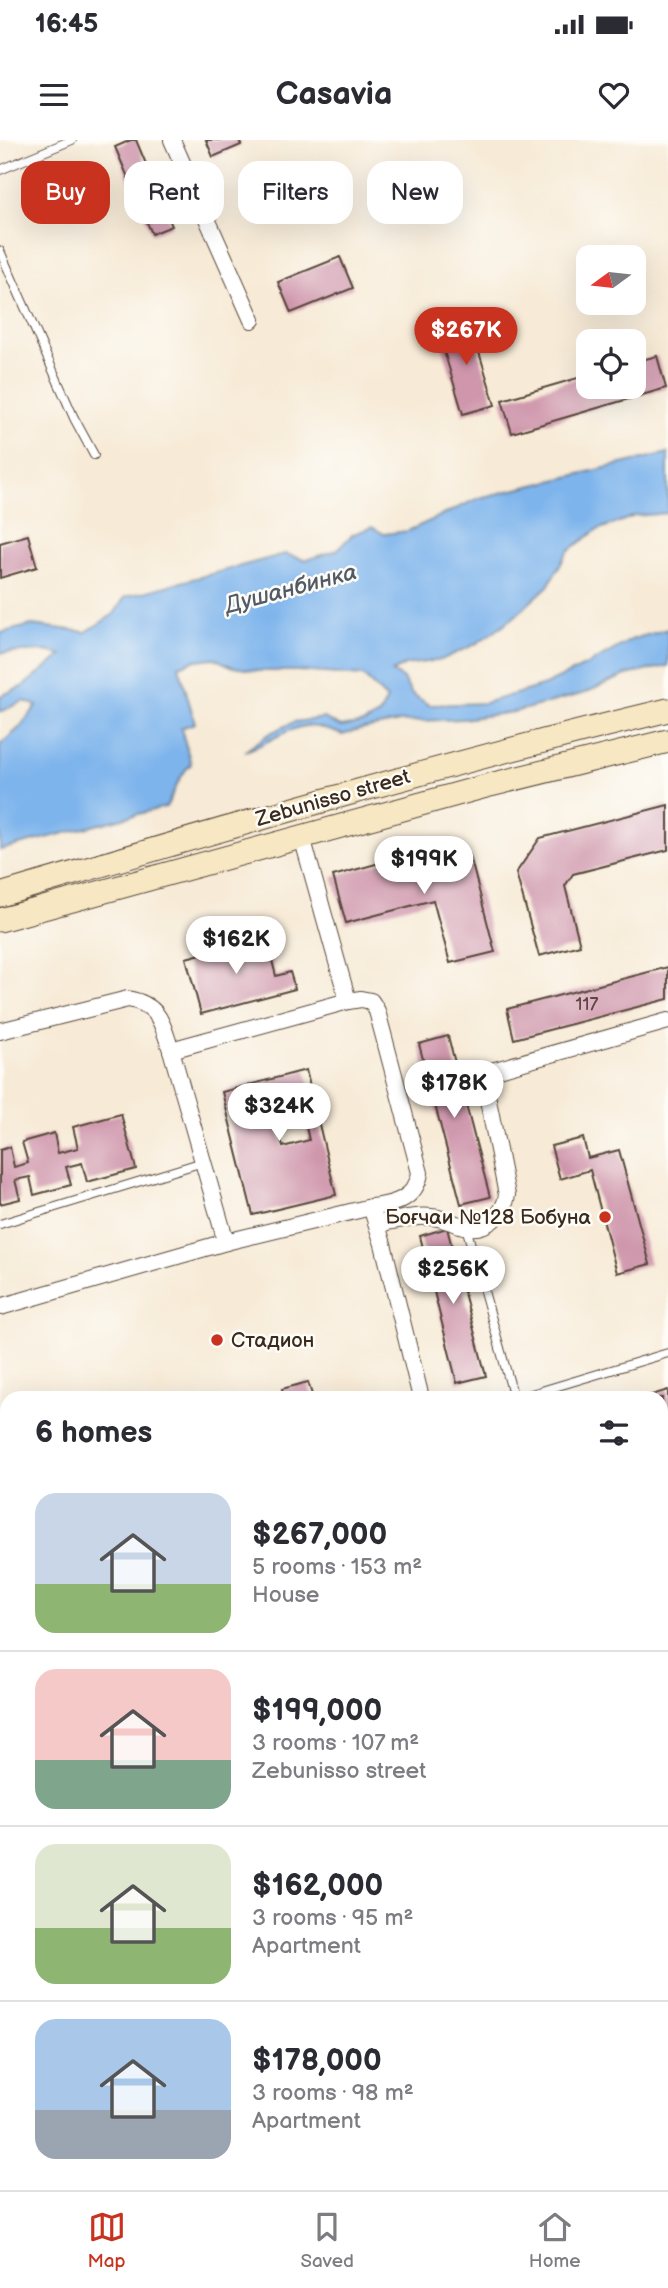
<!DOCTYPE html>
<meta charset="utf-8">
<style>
body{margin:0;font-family:"Balsamiq Sans",sans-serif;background:#f7f7f7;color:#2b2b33;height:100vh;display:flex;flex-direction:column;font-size:26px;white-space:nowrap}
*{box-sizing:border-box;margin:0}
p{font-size:23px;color:#7c7c81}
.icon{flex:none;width:38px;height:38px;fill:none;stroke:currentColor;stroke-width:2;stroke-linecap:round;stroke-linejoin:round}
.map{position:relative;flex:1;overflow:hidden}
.drawer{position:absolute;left:0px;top:1251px;width:668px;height:800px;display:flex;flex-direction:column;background:#fff;border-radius:21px 21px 0 0;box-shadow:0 7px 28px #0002}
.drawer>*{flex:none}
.top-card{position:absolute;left:21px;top:21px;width:626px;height:63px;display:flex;gap:14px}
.needle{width:46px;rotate:255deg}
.buttons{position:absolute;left:576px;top:105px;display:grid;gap:14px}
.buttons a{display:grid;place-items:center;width:70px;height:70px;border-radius:14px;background:#fff;box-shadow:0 7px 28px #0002;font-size:35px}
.price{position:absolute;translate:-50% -60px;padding:0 16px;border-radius:24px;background:#fff;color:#222;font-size:23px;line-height:46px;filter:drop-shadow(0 2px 4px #0008)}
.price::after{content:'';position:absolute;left:50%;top:42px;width:21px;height:16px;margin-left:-10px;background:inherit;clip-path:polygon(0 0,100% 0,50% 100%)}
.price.current{background:#c8321e;color:#fff}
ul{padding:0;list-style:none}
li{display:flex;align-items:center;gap:21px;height:175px;padding:0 35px}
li+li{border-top:2px solid #e1e1e2}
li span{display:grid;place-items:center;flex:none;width:196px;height:140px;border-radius:21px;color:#555}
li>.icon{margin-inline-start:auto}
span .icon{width:84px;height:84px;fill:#fffc;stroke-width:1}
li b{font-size:30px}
h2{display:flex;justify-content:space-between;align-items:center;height:84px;padding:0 35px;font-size:30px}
.chip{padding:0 24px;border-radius:21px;background:#fff;box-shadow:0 7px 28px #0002;font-size:24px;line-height:63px}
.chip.current{background:#c8321e;color:#fff}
.status{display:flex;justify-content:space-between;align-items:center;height:49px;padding:0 35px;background:#fff;direction:ltr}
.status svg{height:19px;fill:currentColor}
header{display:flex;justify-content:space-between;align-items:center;height:91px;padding:0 35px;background:#fff;font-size:32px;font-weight:700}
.tabs{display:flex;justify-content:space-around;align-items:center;height:98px;border-top:2px solid #e1e1e2;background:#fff;font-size:19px;color:#7c7c81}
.tabs a{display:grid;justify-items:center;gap:4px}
.tabs .current{color:#c8321e}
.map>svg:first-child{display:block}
</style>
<div class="status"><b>16:45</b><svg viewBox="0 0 49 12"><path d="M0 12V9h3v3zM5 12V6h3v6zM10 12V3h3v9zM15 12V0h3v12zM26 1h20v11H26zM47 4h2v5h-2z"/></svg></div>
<header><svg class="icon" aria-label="menu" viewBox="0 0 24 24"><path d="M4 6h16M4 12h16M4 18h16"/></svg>Casavia<svg class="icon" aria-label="heart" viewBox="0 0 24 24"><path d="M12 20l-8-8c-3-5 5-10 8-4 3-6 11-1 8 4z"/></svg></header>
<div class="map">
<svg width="668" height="2050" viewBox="0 0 668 2050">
<rect width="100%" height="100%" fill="#fdfcf7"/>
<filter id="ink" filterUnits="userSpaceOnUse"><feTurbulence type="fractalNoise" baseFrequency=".0143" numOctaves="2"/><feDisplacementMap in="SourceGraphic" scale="14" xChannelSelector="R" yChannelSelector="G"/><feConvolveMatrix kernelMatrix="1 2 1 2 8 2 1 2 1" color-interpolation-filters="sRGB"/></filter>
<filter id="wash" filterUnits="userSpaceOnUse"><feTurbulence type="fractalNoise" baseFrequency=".00686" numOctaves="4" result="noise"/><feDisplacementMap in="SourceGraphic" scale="28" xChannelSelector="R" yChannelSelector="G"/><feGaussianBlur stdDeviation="1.57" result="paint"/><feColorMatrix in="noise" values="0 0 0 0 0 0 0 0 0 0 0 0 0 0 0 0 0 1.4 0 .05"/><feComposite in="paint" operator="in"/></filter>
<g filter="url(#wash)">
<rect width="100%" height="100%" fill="#f7ead6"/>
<!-- green -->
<polygon fill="#95da94" stroke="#688259" stroke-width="2" points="7,1877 7,1922 0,1924 0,1879"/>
<!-- water -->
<path fill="#7db4ec" stroke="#5c6f85" stroke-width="2" d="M668 313V373L635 376 597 390 568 411 548 446 513 478 476 504 441 520 405 525 392 532 403 539 411 553 429 565 485 563 545 545 589 524 633 499 668 489V526L626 535 582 554 514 572 462 579 400 582 359 590 343 595C331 591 318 585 306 586 284 589 265 606 245 611L272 592 294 582 324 578 341 587 364 583 379 575 387 559 363 536 298 531H258L233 527 214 518 196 520 179 526 195 583 181 588 191 624C179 635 174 653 166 667L0 710V605L19 588 37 566 24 561 0 572V556L22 547 62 515 46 511 0 513V493L32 485 86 492 114 474 125 457 285 414 306 420 337 410 353 394 372 387 384 394 408 391 479 358Z"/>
<g id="blocks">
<!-- building -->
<g fill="#cf96ac" fill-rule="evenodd">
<polygon points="131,0 136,0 172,86 152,94 115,7"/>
<polygon points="206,0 239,0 241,5 213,17"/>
<polygon points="340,117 353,148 291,173 278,142"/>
<polygon points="469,179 495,265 463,274 437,188"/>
<polygon points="657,216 666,248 512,293 502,260 588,235 588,247 634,247 634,222"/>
<polygon points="28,395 37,427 0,438 0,403"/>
<polygon points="668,665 668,710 573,734 565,746 580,805 539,816 516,733 540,698"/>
<polygon points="451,703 470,716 495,812 450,823 433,760 346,783 333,736"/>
<polygon points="266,797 276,836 290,832 295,849 201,874 186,818"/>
<polygon points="668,827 668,859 514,899 507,869"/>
<polygon points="448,896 490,1057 461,1064 419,904"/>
<path d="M306 930 336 1055 253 1075 222 952ZM301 965 309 1000 283 1007 274 972Z"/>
<polygon points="121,974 136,1029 87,1042 82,1023 66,1027 71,1045 34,1055 30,1037 15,1040 20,1059 0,1064 0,1010 10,1007 14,1027 28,1023 22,1002 54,993 58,1013 78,1008 73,987"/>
<polygon points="583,998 588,1018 619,1010 650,1124 617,1133 590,1030 560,1039 551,1006"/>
<polygon points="447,1088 486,1236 457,1243 420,1096"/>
<polygon points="308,1242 313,1258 284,1258 282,1249"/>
<polygon points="668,1250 668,1279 662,1281 662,1258 642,1258"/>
<polygon points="0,1495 7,1518 7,1573 0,1574"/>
<polygon points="668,1528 668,1556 662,1557 662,1530"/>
<polygon points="662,1579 668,1601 668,1639 662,1641"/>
<polygon points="0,1678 7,1685 7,1742 0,1735"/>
<polygon points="12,2044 42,2044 44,2050 14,2050"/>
<polygon points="238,2044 272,2044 273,2050 240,2050"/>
<polygon points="419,2044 455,2044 456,2050 421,2050"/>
<polygon points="510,2044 547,2044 549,2050 512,2050"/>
<polygon points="616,2044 629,2044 630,2050 594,2050"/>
</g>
</g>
</g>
<g filter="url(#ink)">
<use href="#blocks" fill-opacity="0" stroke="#57473a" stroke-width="2"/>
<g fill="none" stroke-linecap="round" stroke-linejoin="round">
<!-- lane casing -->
<g stroke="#57473a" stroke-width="10">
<g id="lane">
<polyline points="0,30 72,0"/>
<polyline points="0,111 74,278 94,315"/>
<polyline points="0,1084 203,1022"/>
<polyline points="466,1087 514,1258"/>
<polyline points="518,1258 668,1213"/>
<polyline points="662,1299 668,1297"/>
<polyline points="0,1325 7,1353"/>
<polyline points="0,1585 7,1583"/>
<polyline points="662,1713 668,1712"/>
<polyline points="0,1786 7,1793"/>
<polyline points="399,2044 401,2050"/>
</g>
</g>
<!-- street casing -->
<g stroke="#57473a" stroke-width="18">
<g id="street">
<polyline points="172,0 252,180"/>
<polyline points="302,697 348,861"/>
<path d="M0 891 128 859C160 865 161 882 171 910L348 861 361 859 371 861 377 871 420 1033C416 1058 395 1065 371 1067"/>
<polyline points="171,910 226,1102"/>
<path d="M377 1084C395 1081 414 1075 432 1077 444 1078 453 1084 464 1086 485 1092 504 1075 507 1055L486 950 487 941 492 931 668 881"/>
<polyline points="0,1167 226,1102 371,1067 383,1104 421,1258"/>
<polyline points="0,1856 7,1854"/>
<polyline points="662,1922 668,1920"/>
<polyline points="662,2036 666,2050"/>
<polyline points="103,2050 114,2044"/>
</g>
</g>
<!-- secondary casing -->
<g stroke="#57473a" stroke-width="25">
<g id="secondary">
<path d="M0 755C222 689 443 624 668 570"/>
<polyline points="0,780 490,645 668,601"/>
</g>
</g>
<!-- lane -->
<use href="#lane" stroke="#fff" stroke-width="8"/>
<!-- street -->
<use href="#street" stroke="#fff" stroke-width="16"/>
<!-- secondary -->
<use href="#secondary" stroke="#f7e8c3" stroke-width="23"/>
</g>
</g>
<!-- markers -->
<g fill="#c8321e" stroke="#fdfcf7" stroke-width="2.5">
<circle cx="605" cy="1077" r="7"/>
<circle cx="217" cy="1200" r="7"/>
</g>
<g text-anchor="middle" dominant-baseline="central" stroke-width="5" stroke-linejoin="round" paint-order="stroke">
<!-- number labels -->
<g font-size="18" fill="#604542">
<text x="587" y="864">117</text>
</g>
<!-- street labels -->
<g font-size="21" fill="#3b2a1e" stroke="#fdfcf7">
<text transform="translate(333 658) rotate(-16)">Zebunisso street</text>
</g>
<!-- poi labels -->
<g font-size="21" fill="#3b2a1e" stroke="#fdfcf7" text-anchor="end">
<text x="591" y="1077">Боғчаи №128 Бобуна</text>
<text x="231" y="1200" text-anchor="start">Стадион</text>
</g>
<!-- water labels -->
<g font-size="23" font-style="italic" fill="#525a66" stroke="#fdfcf7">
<text transform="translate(291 449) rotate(-15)">Душанбинка</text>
</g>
</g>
</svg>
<div class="buttons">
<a><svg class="needle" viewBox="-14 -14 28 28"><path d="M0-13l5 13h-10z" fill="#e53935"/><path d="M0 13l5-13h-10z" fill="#7c7c81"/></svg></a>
<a><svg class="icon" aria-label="locate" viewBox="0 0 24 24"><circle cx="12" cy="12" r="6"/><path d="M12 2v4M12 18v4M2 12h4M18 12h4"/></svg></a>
</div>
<b class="price current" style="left:466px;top:227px">$267K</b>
<b class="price" style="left:424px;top:756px">$199K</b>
<b class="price" style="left:236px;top:836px">$162K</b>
<b class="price" style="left:454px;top:980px">$178K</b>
<b class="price" style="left:279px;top:1003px">$324K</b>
<b class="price" style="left:453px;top:1166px">$256K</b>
<div class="top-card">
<a class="chip current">Buy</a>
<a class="chip">Rent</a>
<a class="chip">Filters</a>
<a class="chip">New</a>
</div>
<section class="drawer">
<h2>6 homes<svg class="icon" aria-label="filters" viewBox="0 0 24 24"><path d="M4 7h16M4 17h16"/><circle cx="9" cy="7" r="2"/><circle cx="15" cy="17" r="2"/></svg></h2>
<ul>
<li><span style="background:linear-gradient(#c9d6e8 65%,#8fb573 0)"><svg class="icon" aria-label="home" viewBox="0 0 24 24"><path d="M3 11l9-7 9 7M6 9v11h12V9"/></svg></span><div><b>$267,000</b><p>5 rooms · 153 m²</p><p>House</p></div></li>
<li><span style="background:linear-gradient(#f6c9c9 65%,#7fa58c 0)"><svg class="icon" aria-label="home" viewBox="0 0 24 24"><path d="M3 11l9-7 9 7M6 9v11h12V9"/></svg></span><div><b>$199,000</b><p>3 rooms · 107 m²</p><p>Zebunisso street</p></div></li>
<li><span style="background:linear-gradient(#dfe7d0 60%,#8fb573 0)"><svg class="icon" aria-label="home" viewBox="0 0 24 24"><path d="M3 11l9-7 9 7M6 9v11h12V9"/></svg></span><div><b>$162,000</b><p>3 rooms · 95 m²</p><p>Apartment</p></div></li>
<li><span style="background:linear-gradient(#a9c7e8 65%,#9aa5b1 0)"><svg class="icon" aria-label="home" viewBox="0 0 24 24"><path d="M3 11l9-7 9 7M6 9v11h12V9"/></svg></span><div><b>$178,000</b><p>3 rooms · 98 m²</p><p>Apartment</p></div></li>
</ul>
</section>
</div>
<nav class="tabs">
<a class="current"><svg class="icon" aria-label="map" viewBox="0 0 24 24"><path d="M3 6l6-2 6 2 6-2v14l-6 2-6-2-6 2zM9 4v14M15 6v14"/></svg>Map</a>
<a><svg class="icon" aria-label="saved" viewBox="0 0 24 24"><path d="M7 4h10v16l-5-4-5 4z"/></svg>Saved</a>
<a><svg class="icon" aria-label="home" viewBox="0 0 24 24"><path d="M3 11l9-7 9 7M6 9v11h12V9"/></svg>Home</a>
</nav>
